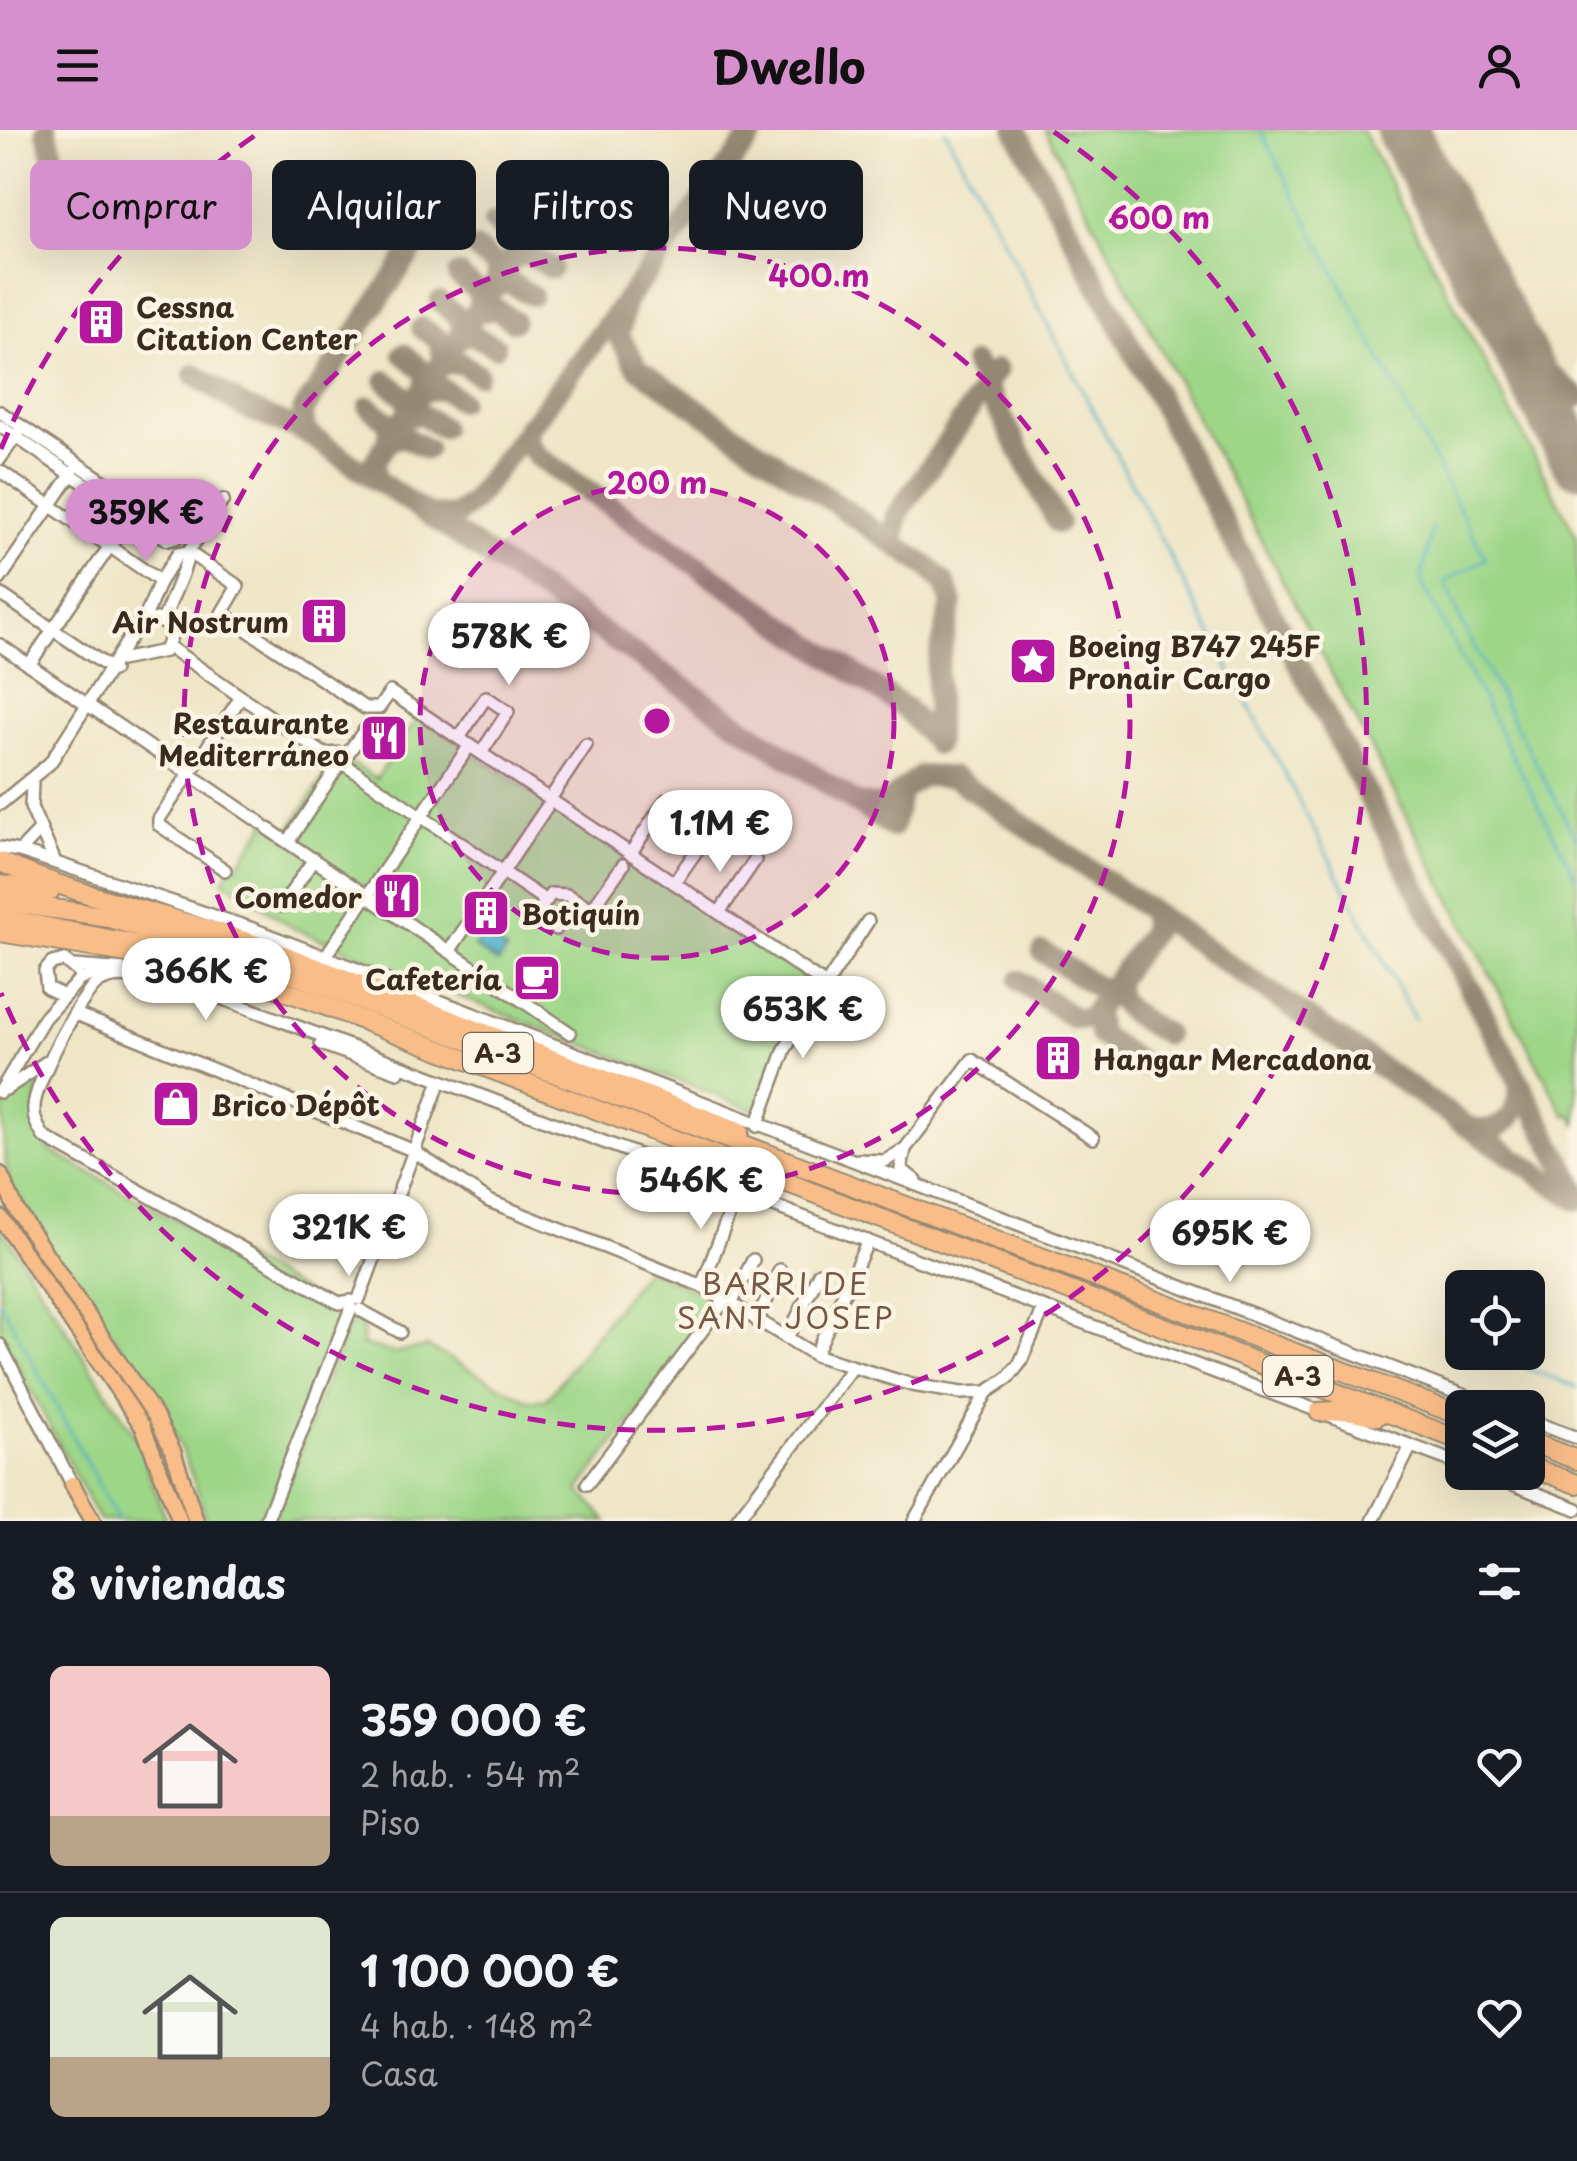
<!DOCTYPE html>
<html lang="es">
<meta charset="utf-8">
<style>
body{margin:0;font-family:"Playpen Sans",sans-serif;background:#20242c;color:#f1f3f6;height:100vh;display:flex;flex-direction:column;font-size:38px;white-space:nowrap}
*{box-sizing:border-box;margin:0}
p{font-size:32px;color:#9ea1a6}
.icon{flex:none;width:55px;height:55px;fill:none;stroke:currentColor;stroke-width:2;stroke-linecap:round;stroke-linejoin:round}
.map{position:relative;height:1391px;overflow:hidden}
.details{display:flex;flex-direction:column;background:#171b24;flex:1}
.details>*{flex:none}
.banner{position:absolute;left:30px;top:30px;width:1000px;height:90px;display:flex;gap:20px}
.controls{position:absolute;left:1445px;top:1140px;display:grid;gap:20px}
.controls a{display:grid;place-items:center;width:100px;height:100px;border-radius:15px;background:#171b24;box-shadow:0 10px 40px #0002;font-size:50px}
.price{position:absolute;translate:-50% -85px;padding:0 22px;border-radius:35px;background:#fff;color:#222;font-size:32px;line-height:65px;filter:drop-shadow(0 2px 5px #0008)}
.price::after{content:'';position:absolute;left:50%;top:60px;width:30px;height:22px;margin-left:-15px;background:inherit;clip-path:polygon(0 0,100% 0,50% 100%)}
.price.selected{background:#d690ce;color:#111}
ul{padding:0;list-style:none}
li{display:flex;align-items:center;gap:30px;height:250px;padding:0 50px}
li+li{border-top:2px solid #363941}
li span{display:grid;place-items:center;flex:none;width:280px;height:200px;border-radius:15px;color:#555}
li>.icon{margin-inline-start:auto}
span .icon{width:120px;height:120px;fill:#fffc;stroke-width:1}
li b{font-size:42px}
h2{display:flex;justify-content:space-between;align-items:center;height:120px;padding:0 50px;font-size:42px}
.tag{padding:0 35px;border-radius:15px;background:#171b24;box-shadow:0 10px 40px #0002;font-size:35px;line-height:90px}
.tag.selected{background:#d690ce;color:#111}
header{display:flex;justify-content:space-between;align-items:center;height:130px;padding:0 50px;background:#d690ce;color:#111;font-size:45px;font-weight:700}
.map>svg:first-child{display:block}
</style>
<header><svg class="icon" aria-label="menu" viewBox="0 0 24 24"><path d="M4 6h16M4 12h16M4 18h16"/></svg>Dwello<svg class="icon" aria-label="person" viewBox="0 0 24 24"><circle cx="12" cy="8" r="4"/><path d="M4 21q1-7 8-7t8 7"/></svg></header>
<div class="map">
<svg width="1577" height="1391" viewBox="0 0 1577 1391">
<rect width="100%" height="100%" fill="#fcf5e5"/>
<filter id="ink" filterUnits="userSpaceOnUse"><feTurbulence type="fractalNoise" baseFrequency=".01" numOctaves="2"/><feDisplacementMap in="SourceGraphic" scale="20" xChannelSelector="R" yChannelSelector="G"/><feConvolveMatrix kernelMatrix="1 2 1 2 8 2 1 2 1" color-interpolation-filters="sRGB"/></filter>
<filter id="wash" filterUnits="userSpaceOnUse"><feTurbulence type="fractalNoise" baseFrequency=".0048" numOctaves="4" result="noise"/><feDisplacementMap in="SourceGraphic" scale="40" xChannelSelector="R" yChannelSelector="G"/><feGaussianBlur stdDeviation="2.25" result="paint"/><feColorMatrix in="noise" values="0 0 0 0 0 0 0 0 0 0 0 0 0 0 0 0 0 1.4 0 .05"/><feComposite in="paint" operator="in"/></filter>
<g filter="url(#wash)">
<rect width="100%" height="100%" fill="#efe6c8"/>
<!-- green -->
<g fill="#9ed688" stroke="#6c8053" stroke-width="2.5">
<polygon points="1045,0 1362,0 1577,407 1577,995 1571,984 1566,986 1548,954"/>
<polygon points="419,586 819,856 779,916 754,980 450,863 346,820 328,808 325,811 295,799 223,750 232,736 236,738 268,690 287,703 339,625 376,649"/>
<path d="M44 942C30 966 37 998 49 1020L342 1183 264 1391H206C170 1248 77 1175 10 1053 3 1030 0 984 8 964 16 955 33 949 44 942Z"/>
<polygon points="0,1096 137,1309 166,1391 99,1391 0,1201"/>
<polygon points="646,1139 709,1166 712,1183 579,1360 607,1391 273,1391 343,1205 357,1188 363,1198 362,1215 393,1223 428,1217 528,1270 546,1270"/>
</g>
<!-- water -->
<polygon fill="#45acc5" stroke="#406b72" stroke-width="2.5" points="482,805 507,821 498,833 474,817"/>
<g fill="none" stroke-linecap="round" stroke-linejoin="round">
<!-- stream -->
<g stroke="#45acc5" stroke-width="2.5">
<polyline points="945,0 1414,889"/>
<polyline points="1260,0 1486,429 1445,451 1463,495 1577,711"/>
<polyline points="1432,398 1421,451 1577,749"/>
<polyline points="0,1171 118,1391"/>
<polyline points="1526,1238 1577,1257"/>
</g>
<!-- taxiway -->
<g stroke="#958873" stroke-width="22">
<polyline points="46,0 56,34 79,51"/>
<polyline points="1016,0 1577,1061"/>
<polyline points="476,119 497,136 498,149"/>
<polyline points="512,129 525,123 551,138"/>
<polyline points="458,145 479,162 479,177"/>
<polyline points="492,158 507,151 531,165"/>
<polyline points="626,169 619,206 638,238 928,437 945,454 952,473 937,537 936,614"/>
<polyline points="440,172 461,189 462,203"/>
<polyline points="476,182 497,179 513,191"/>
<polyline points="1506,197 1535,232 1577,267"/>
<polyline points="422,198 439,209 444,229"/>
<polyline points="458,208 470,203 495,217"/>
<polyline points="404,224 425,242 426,256"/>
<polyline points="440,234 461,233 477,244"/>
<polyline points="974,234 1058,393"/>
<path d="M195 245 245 278 305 302 857 674 883 676 921 646 953 647 1467 996C1499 1009 1525 983 1518 951"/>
<polyline points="386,251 408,269 408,282"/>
<polyline points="422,261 443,259 459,270"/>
<polyline points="369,277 390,294 388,311 403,306 426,319"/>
<polyline points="403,289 419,283 441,297"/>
<polyline points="528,296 527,312 537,326 906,579 936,613"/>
<polyline points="305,302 303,281 451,63"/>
<polyline points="377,351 374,332 512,129 515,109 494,92"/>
<polyline points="430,385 455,386 472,372 756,0"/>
<polyline points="894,413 897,385 997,240"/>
<polyline points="858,674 892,697 900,667"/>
<path d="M1043 822 1095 856 1107 859 1117 852C1111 878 1147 892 1165 904"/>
<polyline points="1020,851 1073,888 1089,889 1152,801 1152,784 1147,778"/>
<polyline points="1095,885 1100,905 1144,935"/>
<polyline points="1470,998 1577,1070"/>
</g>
<!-- runway -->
<polyline stroke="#958873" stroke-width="52" points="1402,0 1577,331"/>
</g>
</g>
<g filter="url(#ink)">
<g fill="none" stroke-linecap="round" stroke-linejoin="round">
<!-- minor casing -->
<g stroke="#958873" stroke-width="16">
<g id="minor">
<polyline points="0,282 175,399 176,408 168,410 0,296"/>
<polyline points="0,329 20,300"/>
<polyline points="0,341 160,451"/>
<polyline points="188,422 238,456 222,483 365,578 379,578 390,562 826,855 868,791"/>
<polyline points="0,449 73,342"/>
<polyline points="0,464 113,540"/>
<polyline points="144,490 160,451 178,424 188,422"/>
<path d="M163 491C168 476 189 432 188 422L223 370"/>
<polyline points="0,515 261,693"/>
<polyline points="169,517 324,624 348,623 367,597"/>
<polyline points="29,535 133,382"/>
<polyline points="459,608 486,567 508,582 481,623"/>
<polyline points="32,653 31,677 55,732"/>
<polyline points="550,669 586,615"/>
<polyline points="0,674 50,633 139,493 157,489 167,495 171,506 165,521 120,530"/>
<polyline points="268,699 570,903"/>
<polyline points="288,712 341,632 546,771"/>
<polyline points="0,718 20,721 38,702"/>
<polyline points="20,721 250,798 1496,1278"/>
<polyline points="630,724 666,670"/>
<polyline points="225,740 159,695 159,689 241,567"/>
<polyline points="674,753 711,700"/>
<polyline points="282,776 314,729"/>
<polyline points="719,783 755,730"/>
<polyline points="556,799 542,786 541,778 551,764 567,765 592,779 623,735"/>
<polyline points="450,820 546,678"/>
<polyline points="325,827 470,615"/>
<polyline points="74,836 152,842 1462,1335"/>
<path d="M168 856C149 849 119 840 99 852 81 863 34 955 34 977 33 989 38 997 44 1007L339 1173 351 1171"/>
<polyline points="62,865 47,858 45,841 52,833 64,830 77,841"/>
<polyline points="76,884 412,1020 489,1071 702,1156 815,1225 912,1255 961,1263 987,1262"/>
<polyline points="321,914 398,942"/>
<polyline points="6,959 48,931"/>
<polyline points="0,962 44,888 79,850 99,842"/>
<polyline points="757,996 785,919 826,855"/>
<polyline points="858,1030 885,1031 905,1019"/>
<polyline points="916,1051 901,1039 905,1019 972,930 1093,1008"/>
<polyline points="702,1156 737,1063"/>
<polyline points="359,1169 440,951"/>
<polyline points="731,1174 753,1130"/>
<polyline points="360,1180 400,1202"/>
<polyline points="757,1191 780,1140"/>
<polyline points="787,1208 819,1143"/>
<polyline points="0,1215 75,1360"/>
<polyline points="815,1225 868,1111"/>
<polyline points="1528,1290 1577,1308"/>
<polyline points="1482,1342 1577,1379"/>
<polyline points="587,1354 725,1170"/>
<polyline points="266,1391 351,1178"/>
<polyline points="736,1391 852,1238"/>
<polyline points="914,1391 987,1262 1008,1248 1020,1233 1044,1178"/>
<polyline points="1373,1391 1411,1316"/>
</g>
</g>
<!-- major casing -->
<g stroke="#958873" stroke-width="19">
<g id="major">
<polyline points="0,1044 17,1081 156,1287 173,1321 196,1391"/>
<polyline points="0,1087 143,1297 180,1391"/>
<polyline points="72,1354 93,1391"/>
</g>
</g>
<!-- highway casing -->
<g stroke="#958873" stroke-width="22">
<g id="highway">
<path d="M0 732C88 770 183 788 273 821L739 1002"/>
<polyline points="0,755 50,761"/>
<polyline points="0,771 102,786 252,829 1462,1286"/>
<polyline points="0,788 171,821 310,870 1462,1311"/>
<polyline points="0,802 139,825"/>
<polyline points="1319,1282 1347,1280 1377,1286"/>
<polyline points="1528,1311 1577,1330"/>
<polyline points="1528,1336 1577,1354"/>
</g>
</g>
<!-- minor -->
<use href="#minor" stroke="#fff" stroke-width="11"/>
<!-- major -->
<use href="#major" stroke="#f8bd88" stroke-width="14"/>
<!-- highway -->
<use href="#highway" stroke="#f8bd88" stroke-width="18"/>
</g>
</g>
<!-- distance rings -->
<circle cx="657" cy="591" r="237" fill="#b5179e" fill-opacity=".12"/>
<g fill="none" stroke="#b5179e" stroke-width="5" stroke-dasharray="18 12">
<circle cx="657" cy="591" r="237"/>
<circle cx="657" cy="591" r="473"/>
<path d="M1 319A710 710 0 0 1 260 2M1054 2A710 710 0 1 1 1 863"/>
</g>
<!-- icons -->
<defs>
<g id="building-square" transform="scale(2.5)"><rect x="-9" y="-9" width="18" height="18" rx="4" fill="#b5179e" stroke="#fcf5e5"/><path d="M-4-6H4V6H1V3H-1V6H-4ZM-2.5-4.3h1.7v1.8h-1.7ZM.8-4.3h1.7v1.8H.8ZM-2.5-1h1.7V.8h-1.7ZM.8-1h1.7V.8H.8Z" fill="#fff"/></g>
<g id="sight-square" transform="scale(2.5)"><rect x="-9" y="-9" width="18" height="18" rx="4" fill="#b5179e" stroke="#fcf5e5"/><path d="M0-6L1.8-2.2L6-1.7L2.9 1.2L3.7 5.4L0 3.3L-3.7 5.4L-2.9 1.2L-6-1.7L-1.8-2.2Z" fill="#fff"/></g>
<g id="restaurant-square" transform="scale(2.5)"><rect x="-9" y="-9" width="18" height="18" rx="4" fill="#b5179e" stroke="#fcf5e5"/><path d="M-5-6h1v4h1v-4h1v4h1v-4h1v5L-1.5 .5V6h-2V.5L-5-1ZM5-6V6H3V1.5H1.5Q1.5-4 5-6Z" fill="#fff"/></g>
<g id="cafe-square" transform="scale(2.5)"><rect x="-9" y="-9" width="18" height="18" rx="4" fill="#b5179e" stroke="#fcf5e5"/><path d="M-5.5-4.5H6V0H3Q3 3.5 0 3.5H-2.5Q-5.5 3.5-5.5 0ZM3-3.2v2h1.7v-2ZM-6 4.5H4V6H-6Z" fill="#fff"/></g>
<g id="shop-square" transform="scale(2.5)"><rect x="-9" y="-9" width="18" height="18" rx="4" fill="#b5179e" stroke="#fcf5e5"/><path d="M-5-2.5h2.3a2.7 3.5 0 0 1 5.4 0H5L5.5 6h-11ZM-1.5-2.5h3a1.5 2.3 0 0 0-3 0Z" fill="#fff"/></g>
</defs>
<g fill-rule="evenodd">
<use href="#building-square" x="101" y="192"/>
<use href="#building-square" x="324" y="491"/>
<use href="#sight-square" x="1033" y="531"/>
<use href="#restaurant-square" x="384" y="608"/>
<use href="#restaurant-square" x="397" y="766"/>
<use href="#building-square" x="486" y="783"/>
<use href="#cafe-square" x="537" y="848"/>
<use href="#building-square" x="1058" y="928"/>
<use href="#shop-square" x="176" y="974"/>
</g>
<g text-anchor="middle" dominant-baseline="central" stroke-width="9" stroke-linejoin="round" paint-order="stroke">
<!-- shield labels -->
<g fill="#fcf5e5" stroke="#75675a" stroke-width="2.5">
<rect x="463" y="903" width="70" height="40" rx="8"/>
<rect x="1263" y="1226" width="70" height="40" rx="8"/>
</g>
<g font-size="25" font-weight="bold" fill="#3b2a1e">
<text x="498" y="923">A-3</text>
<text x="1298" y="1246">A-3</text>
</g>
<!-- poi labels -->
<g font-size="28" font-weight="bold" fill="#3b2a1e" stroke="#fcf5e5" text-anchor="start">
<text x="136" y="176">Cessna<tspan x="136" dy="32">Citation Center</tspan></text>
<text x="289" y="491" text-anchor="end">Air Nostrum</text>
<text x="1068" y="515">Boeing B747 245F<tspan x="1068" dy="32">Pronair Cargo</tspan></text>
<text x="349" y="592" text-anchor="end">Restaurante<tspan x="349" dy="32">Mediterráneo</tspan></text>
<text x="362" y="766" text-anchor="end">Comedor</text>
<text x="521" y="783">Botiquín</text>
<text x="502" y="848" text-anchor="end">Cafetería</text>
<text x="1093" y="928">Hangar Mercadona</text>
<text x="211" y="974">Brico Dépôt</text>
</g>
<!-- neighbourhood labels -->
<g font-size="30" letter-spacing="2.5" fill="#785644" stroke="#fcf5e5">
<text x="786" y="1152">BARRI DE<tspan x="786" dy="34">SANT JOSEP</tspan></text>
</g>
</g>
<circle cx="657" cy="591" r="15" fill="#b5179e" stroke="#fcf5e5" stroke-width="5"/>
<g font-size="30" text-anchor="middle" font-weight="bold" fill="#b5179e" stroke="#fcf5e5" stroke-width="9" stroke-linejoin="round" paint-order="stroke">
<text x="1159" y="99">600 m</text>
<text x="819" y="157">400 m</text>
<text x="657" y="364">200 m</text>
</g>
</svg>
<div class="controls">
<a><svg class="icon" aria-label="locate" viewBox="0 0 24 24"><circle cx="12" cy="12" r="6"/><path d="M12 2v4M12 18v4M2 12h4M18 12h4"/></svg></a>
<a><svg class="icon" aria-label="layers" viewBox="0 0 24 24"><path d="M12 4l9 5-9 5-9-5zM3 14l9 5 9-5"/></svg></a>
</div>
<b class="price selected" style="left:146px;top:434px">359K €</b>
<b class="price" style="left:509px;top:558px">578K €</b>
<b class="price" style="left:720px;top:745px">1.1M €</b>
<b class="price" style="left:206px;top:893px">366K €</b>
<b class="price" style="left:803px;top:931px">653K €</b>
<b class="price" style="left:701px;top:1102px">546K €</b>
<b class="price" style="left:349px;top:1149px">321K €</b>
<b class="price" style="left:1230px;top:1155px">695K €</b>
<div class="banner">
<a class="tag selected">Comprar</a>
<a class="tag">Alquilar</a>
<a class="tag">Filtros</a>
<a class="tag">Nuevo</a>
</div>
</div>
<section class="details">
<h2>8 viviendas<svg class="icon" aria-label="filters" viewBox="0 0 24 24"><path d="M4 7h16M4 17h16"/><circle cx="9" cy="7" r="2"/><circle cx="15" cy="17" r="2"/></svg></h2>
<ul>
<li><span style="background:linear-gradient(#f6c9c9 75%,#b9a48a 0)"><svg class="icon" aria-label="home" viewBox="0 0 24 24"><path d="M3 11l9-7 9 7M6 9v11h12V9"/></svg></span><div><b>359 000 €</b><p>2 hab. · 54 m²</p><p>Piso</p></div><svg class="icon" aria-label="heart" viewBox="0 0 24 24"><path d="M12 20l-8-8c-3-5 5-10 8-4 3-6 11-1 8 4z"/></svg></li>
<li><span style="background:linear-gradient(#dfe7d0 70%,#b9a48a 0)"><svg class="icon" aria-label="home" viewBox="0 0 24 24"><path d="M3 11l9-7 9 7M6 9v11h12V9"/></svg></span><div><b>1 100 000 €</b><p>4 hab. · 148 m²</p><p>Casa</p></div><svg class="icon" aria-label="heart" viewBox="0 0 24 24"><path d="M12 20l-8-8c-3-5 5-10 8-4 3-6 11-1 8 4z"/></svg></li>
</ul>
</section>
